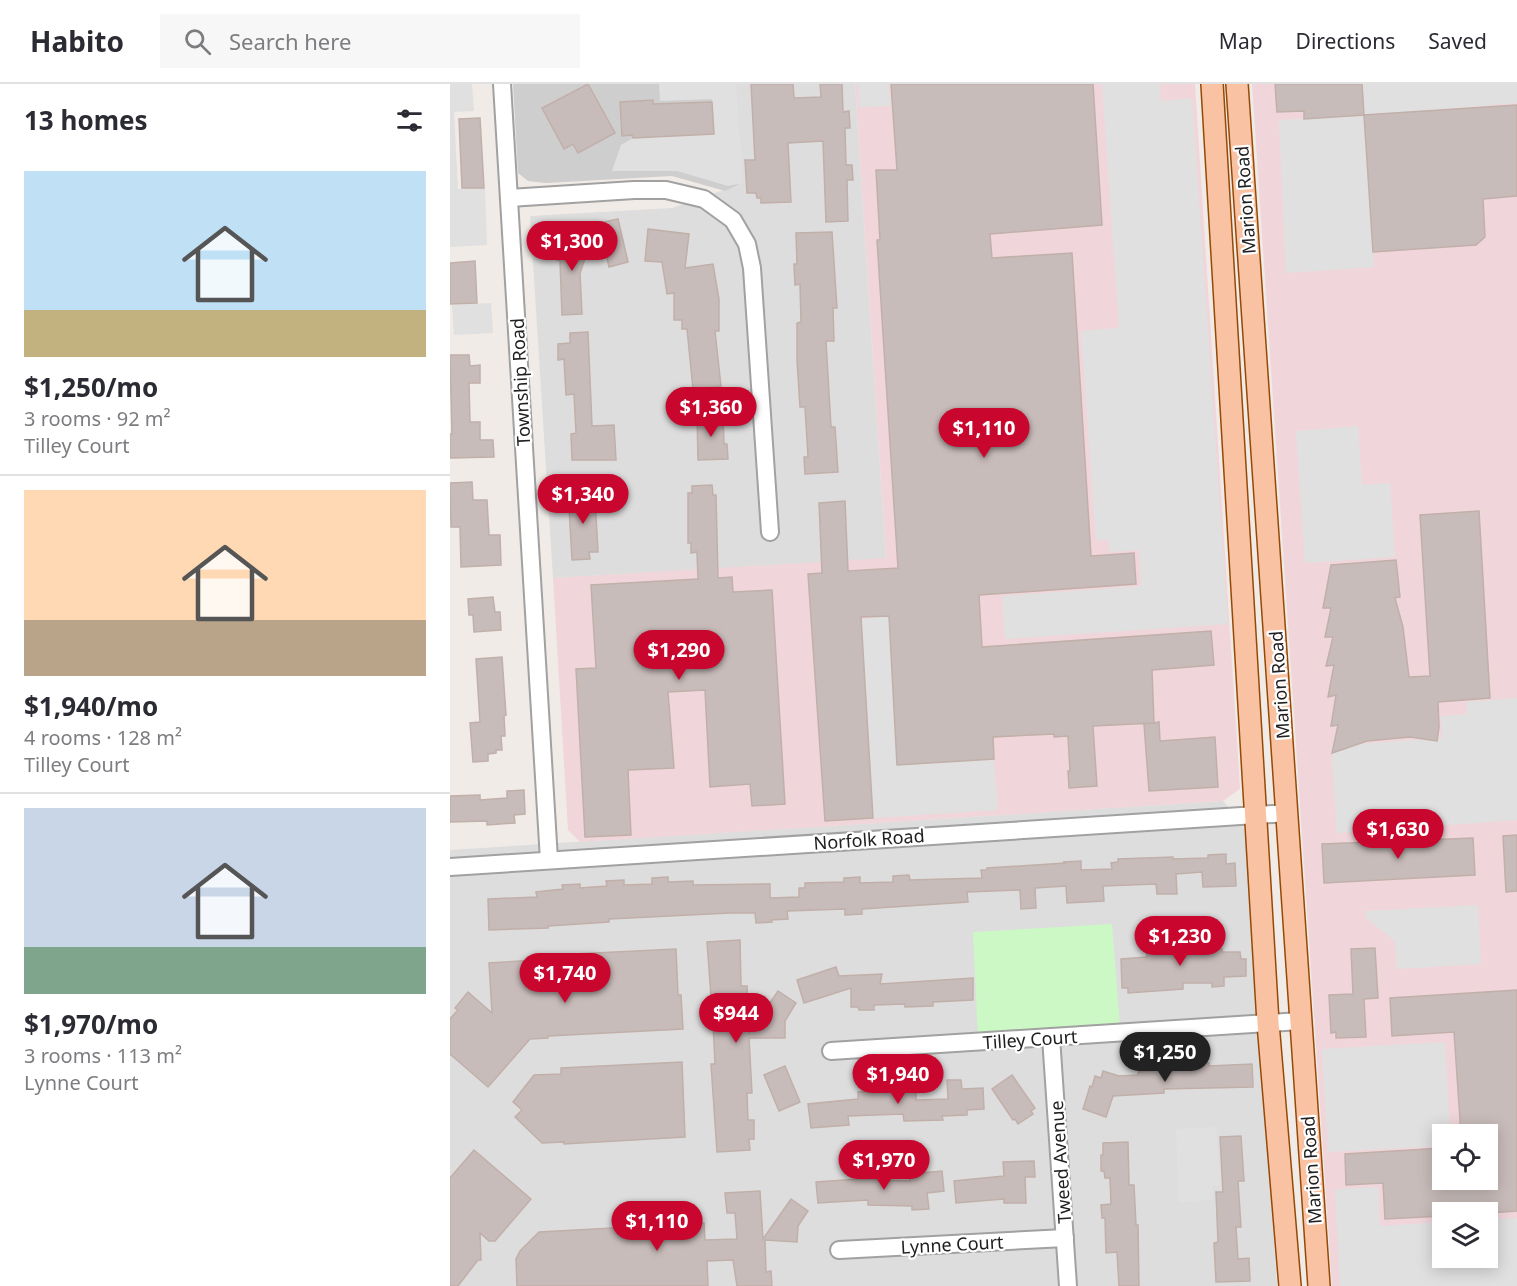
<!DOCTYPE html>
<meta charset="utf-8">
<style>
body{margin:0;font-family:"Noto Sans",sans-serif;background:#f7f7f7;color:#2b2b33;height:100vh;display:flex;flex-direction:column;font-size:22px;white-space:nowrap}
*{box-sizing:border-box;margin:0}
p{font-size:20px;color:#7c7c81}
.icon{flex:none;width:33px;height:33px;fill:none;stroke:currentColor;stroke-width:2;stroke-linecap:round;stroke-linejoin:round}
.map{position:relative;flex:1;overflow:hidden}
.side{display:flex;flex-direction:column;background:#fff;width:450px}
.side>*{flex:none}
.buttons{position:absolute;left:982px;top:1040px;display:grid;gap:12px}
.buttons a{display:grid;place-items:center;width:66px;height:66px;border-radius:0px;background:#fff;box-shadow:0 3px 15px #0003;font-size:30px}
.price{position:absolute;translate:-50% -51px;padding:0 14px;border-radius:21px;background:#c9072e;color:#fff;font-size:20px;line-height:39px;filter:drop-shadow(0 2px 3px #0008)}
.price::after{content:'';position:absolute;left:50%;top:36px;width:18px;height:14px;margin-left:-9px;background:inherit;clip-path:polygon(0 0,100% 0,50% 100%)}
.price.on{background:#222;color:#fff}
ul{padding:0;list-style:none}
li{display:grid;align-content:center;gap:12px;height:318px;padding:0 24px}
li+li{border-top:2px solid #e1e1e2}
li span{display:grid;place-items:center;height:186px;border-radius:0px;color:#555}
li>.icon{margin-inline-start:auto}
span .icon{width:108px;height:108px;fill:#fffc;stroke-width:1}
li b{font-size:26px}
h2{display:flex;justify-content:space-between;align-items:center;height:72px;padding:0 24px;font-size:26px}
header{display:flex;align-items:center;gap:36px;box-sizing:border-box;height:84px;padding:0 30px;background:#fff;border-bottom:2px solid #e1e1e2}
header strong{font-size:28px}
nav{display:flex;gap:33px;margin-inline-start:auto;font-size:21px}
.search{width:420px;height:54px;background:#f7f7f7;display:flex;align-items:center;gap:15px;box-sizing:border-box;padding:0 21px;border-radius:0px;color:#7c7c81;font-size:22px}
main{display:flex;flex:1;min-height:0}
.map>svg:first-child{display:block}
</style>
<header>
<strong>Habito</strong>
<div class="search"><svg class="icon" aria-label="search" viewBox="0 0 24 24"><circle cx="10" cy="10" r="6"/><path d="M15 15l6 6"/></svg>Search here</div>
<nav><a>Map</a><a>Directions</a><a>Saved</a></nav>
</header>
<main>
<section class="side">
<h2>13 homes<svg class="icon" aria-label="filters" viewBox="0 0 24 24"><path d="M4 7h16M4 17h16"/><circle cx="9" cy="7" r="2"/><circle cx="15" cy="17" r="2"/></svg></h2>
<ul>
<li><span style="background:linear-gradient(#bfe0f5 75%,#c2b280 0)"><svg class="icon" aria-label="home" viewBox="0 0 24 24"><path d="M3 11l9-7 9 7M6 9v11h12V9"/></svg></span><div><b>$1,250/mo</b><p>3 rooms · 92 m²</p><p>Tilley Court</p></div></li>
<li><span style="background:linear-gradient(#ffd9b3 70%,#b9a48a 0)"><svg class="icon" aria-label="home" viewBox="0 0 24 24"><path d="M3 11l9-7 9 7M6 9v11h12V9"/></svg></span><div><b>$1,940/mo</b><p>4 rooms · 128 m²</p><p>Tilley Court</p></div></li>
<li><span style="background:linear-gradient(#c9d6e8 75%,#7fa58c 0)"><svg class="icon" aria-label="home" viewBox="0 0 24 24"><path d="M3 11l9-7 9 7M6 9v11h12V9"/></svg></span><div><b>$1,970/mo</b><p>3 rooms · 113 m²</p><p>Lynne Court</p></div></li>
</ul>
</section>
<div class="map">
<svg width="1067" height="1202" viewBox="0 0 1067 1202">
<rect width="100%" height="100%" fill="#f0ebe6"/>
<!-- residential -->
<g fill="#dedddd">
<polygon points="283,0 405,0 436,475 103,494 80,132 222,124 288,101"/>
<polygon points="773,717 792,739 798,758 827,1202 0,1202 0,766"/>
</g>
<!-- commercial -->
<g fill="#f0d6da" fill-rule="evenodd">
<polygon points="405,0 745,0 790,705 773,717 130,758 118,746 103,494 436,474"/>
<path d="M802 0H1067V1202H882ZM993 1050H1038V1095H993ZM993 1128H1038V1173H993Z"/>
</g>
<!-- religious -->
<polygon fill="#cecece" points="63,0 283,0 288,101 275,107 222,92 96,99 78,97 68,89"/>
<!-- park -->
<polygon fill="#ccf8c5" points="662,840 670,943 528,952 523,848"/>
<!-- parking -->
<g fill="#e0e0e0">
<polygon points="0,0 22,0 24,27 4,28 8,105 35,104 37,161 0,163"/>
<polygon points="209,0 286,0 293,99 278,102 227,87 162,87 171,61 183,54 263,50 262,15 210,17"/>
<polygon points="408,0 439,0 441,22 409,23"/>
<polygon points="652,0 710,0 711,17 742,14 778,540 555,555 552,512 691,502 689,466 659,468 659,456 646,456 631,247 669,244"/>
<polygon points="912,0 1067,0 1067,19 914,32 924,183 836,189 829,36 914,31"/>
<polygon points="41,219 43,249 4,251 2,221"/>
<polygon points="908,342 912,401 940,399 945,473 855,479 846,347"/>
<polygon points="439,532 447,681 544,675 548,726 423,734 411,535"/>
<polygon points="1067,614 1067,736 887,749 881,662 992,654 991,632 1017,630 1016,618"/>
<polygon points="1028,821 1031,880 947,885 945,857 916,834 915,827"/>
<polygon points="995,958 1000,1050 993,1050 993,1062 878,1068 872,965"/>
<polygon points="766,1043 771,1102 763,1102 763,1116 729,1118 726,1045"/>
<polygon points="928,1103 930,1142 993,1138 993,1173 1038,1173 1038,1136 1067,1134 1067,1202 890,1202 885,1105"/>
</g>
<!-- building -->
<g fill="#c8bcba" stroke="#c1afa9" stroke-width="1.5">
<polygon points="138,0 165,49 128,69 123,60 114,65 92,24"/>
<polygon points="301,0 343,0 344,14 371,13 370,0 392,0 393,28 399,27 400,44 395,44 396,81 402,81 403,96 397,96 398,137 376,138 373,57 338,59 341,118 311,119 311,114 307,114 306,109 297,109 295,76 305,76"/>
<polygon points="441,0 643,0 652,141 540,150 542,174 622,169 641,472 684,469 686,500 529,511 532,563 761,547 764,581 702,586 704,639 709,638 710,657 765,653 768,703 699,707 694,640 704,639 643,642 647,702 619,704 618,687 620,687 618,652 604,653 604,650 543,653 544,675 447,681 439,532 411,533 423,734 375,737 358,490 372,489 369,419 395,417 398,487 448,484 427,156 430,156 426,86 447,86"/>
<polygon points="825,0 912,0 914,31 854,35 854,27 827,28"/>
<polygon points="203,16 203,20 262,18 264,50 183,54 182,51 172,52 170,18"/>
<polygon points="1067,21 1067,112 1033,115 1035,153 1026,161 923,168 914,31"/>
<polygon points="30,34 34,104 12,104 9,35"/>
<polygon points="168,135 178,178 159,183 149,139"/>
<polygon points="198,145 239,150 235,184 263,180 269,215 269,247 265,247 271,302 243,305 237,245 232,245 232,236 224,236 224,209 217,210 212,178 195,177"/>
<polygon points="382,148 387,224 383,224 384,257 376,257 381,343 385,343 388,388 355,390 354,373 358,373 355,323 350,323 347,276 347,239 351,238 350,200 345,201 344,180 347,180 346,149"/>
<polygon points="120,150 141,157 130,189 132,230 112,231 110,177 102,174 109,158 116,160"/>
<polygon points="25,177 27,219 0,220 0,179"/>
<polygon points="138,248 142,342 164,341 166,376 122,376 121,350 126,349 124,310 116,311 114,275 108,276 108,260 120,259 120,249"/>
<polygon points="0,271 19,271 20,282 30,281 30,299 19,299 20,338 30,338 30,356 43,356 44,373 0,374 0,350 2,350"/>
<polygon points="273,331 274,360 277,360 278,375 248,376 247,332"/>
<polygon points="22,398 23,416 37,416 39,451 50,451 51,481 11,483 10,443 1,443 0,399"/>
<polygon points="262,401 263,411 266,411 268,494 282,493 283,508 322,506 335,720 302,722 300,700 260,703 255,606 218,608 224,684 178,686 181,751 135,753 126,585 146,584 141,501 248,495 247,468 241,469 241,459 238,459 238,409 242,409 242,402"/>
<polygon points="118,406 134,406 135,414 145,413 148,468 139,468 140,475 122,476"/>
<polygon points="1029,427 1040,614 988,618 989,643 987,657 960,653 917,657 882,669 888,641 881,642 886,611 878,613 884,581 876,582 883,553 875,553 881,524 873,524 881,481 946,476 950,513 945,514 953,543 959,593 980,592 970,431"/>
<polygon points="43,513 45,528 50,528 51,546 24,548 23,531 19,531 18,515"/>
<polygon points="52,573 56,631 54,632 55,652 51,652 52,666 46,666 46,669 38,670 38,677 23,678 20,639 30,638 26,575"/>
<polygon points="74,706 75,730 64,731 65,739 37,741 37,737 0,738 0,712 30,711 30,716 57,714 57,707"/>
<polygon points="1067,751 1067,807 1056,808 1053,752"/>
<polygon points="1023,754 1025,791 874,799 872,760"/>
<polygon points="776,770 776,780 785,779 786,802 753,803 752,788 726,790 727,810 707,810 706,800 653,802 654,817 617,819 616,802 585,804 586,824 571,825 570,806 517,808 518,818 412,825 412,830 395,831 395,825 337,827 338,835 321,836 322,838 306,839 305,829 280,829 159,835 159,838 98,842 98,844 39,846 38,815 87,813 86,808 113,805 112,801 130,800 130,804 157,802 156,797 174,796 174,801 202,800 202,794 218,793 218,798 243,797 243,801 320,800 320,814 349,813 349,804 355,804 355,799 394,798 394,794 410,793 410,799 443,798 443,792 459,791 460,796 532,794 531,786 537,786 537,784 615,779 614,778 631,777 631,786 662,785 661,779 668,778 668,775 723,773 723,775 758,774 758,771"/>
<polygon points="749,855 749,866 772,865 772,868 790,868 791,875 796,875 796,892 774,893 774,902 762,903 762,899 733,899 733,905 678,909 678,904 672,904 671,875 697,873 696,862 725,860 732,859 732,856"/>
<polygon points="290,856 291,902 297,902 299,950 328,907 346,919 335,937 335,954 299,954 302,1009 297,1009 298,1036 304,1036 304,1055 299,1055 300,1066 267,1068 261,980 265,980 263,940 257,858"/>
<polygon points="925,864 928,914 914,915 916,953 886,954 886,948 881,949 879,911 903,910 901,865"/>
<polygon points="226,865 228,911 231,911 233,945 98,952 98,954 80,955 38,1003 0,970 0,935 8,926 5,924 18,908 42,929 39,879 104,875 104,871"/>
<polygon points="386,883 389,892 432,890 430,900 523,894 523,916 483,918 483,922 455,923 455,920 424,921 424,926 409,926 408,923 401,923 401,904 354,919 347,896"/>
<polygon points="1067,906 1067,1127 1038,1129 993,1128 993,1132 935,1135 933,1099 896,1101 895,1070 993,1064 993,1095 1038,1095 1038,1050 1011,1050 1004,948 942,952 940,914"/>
<polygon points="232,978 235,1053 114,1060 114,1058 92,1059 65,1033 72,1026 63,1018 84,991 111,990 111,984"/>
<polygon points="759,979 759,982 802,980 803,1003 714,1005 714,1009 663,1012 656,1033 633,1025 640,1002 642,1003 645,992 651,994 653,987 669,992 688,991 688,988 731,984 730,980"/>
<polygon points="335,982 350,1018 329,1027 314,991"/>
<polygon points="562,991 585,1024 581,1027 583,1030 568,1040 565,1035 563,1036 542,1005"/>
<polygon points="497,996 511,996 512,1005 533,1004 534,1025 517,1026 517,1031 492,1032 493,1036 454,1037 453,1030 398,1032 399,1041 361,1044 358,1020 408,1015 408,1008 453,1006 452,999 466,998 466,1016 498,1015"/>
<polygon points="791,1052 794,1097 788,1097 791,1143 786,1143 788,1175 799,1174 800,1197 766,1198 764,1159 768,1158 766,1108 773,1108 770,1053"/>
<polygon points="678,1058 679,1101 684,1101 686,1141 688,1141 689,1202 669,1202 667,1168 656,1169 655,1134 652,1134 651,1121 661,1120 660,1094 655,1094 654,1087 651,1087 651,1071 653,1071 653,1059"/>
<polygon points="24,1066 81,1115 45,1157 39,1157 30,1149 31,1176 28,1176 8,1202 0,1202 0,1094"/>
<polygon points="584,1077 585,1093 575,1093 576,1119 554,1119 554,1115 506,1119 504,1097 554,1092 553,1078"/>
<polygon points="492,1087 494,1107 477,1109 479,1125 462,1126 462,1122 418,1121 418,1116 368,1119 366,1098 408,1095 460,1097 459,1090"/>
<polygon points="310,1107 313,1155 341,1115 358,1127 348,1142 347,1158 315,1156 316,1188 321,1187 322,1202 287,1202 283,1176 257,1177 258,1202 67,1202 66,1175 70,1167 89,1148 254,1139 255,1156 287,1155 285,1129 277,1129 275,1109"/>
</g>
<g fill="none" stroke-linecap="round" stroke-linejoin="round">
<!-- minor casing -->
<g stroke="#a1a1a1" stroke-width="20">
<g id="minor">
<polyline points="52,0 99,776"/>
<polyline points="59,114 184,106 216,106 254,115 283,136 297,160 302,184 320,448"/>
<polyline points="0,783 838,729"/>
<polyline points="601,953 618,1202"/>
<polyline points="381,967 850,937"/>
<polyline points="389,1166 615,1154"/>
</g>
</g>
<!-- major casing -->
<g stroke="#964905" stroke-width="24">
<g id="major">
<polyline points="762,0 818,939 840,1202"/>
<polyline points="787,0 869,1202"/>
</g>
</g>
<!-- minor -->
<use href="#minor" stroke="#fff" stroke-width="16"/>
<!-- major -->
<use href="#major" stroke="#f9c2a2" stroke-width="21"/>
</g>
<g text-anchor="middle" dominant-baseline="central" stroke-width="4.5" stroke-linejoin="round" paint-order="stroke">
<!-- street labels -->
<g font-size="18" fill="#202020" stroke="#fff">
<text transform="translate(795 116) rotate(-94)">Marion Road</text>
<text transform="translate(70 298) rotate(-93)">Township Road</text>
<text transform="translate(829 601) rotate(-94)">Marion Road</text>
<text transform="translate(419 755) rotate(-4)">Norfolk Road</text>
<text transform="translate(580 955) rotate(-4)">Tilley Court</text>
<text transform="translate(610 1078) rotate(-94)">Tweed Avenue</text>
<text transform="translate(861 1086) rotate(-94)">Marion Road</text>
<text transform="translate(502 1160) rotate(-3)">Lynne Court</text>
</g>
</g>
</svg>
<div class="buttons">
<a><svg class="icon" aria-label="locate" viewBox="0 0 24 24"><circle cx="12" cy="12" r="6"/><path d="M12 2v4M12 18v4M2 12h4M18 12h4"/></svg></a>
<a><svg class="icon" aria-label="layers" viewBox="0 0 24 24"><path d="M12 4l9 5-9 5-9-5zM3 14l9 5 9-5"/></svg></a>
</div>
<b class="price" style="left:122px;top:188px">$1,300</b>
<b class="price" style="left:261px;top:354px">$1,360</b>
<b class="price" style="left:534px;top:375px">$1,110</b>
<b class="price" style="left:133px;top:441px">$1,340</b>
<b class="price" style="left:229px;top:597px">$1,290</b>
<b class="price" style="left:948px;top:776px">$1,630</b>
<b class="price" style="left:730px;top:883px">$1,230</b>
<b class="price" style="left:115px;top:920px">$1,740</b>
<b class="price" style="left:286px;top:960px">$944</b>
<b class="price on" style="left:715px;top:999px">$1,250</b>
<b class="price" style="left:448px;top:1021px">$1,940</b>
<b class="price" style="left:434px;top:1107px">$1,970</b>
<b class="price" style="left:207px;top:1168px">$1,110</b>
</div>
</main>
